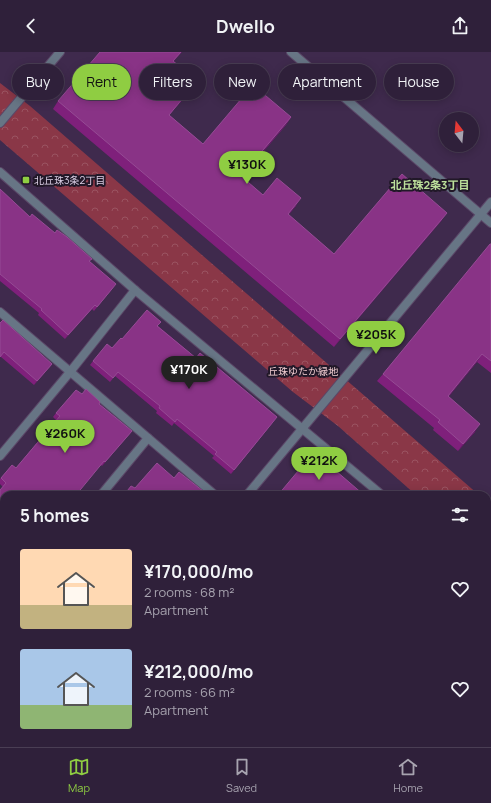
<!DOCTYPE html>
<meta charset="utf-8">
<style>
body{margin:0;font-family:Manrope,"Noto Sans JP",sans-serif;background:#3b2d45;color:#f1f3f6;height:100vh;display:flex;flex-direction:column;font-size:15px;white-space:nowrap}
*{box-sizing:border-box;margin:0}
p{font-size:13px;color:#a7a3af}
.icon{flex:none;width:22px;height:22px;fill:none;stroke:currentColor;stroke-width:2;stroke-linecap:round;stroke-linejoin:round}
.map{position:relative;flex:1;overflow:hidden}
.drawer{position:absolute;left:0px;top:439px;width:491px;height:256px;display:flex;flex-direction:column;background:#2f203a;border-radius:12px 12px 0 0;box-shadow:0 2px 10px #0003,0 0 0 1px #4a3e54}
.drawer>*{flex:none}
.guide{position:absolute;left:12px;top:12px;width:467px;height:36px;display:flex;gap:8px}
.needle{width:26px;rotate:344deg}
.buttons{position:absolute;left:439px;top:60px;display:grid;gap:8px}
.buttons a{display:grid;place-items:center;width:40px;height:40px;border-radius:50%;background:#2f203a;box-shadow:0 2px 10px #0003,0 0 0 1px #4a3e54;font-size:20px}
.price{position:absolute;translate:-50% -34px;padding:0 9px;border-radius:14px;background:#8fcd42;color:#111;font-size:13px;line-height:26px;filter:drop-shadow(0 1px 2px #0008)}
.price::after{content:'';position:absolute;left:50%;top:24px;width:12px;height:9px;margin-left:-6px;background:inherit;clip-path:polygon(0 0,100% 0,50% 100%)}
.price.active{background:#222;color:#fff}
ul{padding:0;list-style:none}
li{display:flex;align-items:center;gap:12px;height:100px;padding:0 20px}
li span{display:grid;place-items:center;flex:none;width:112px;height:80px;border-radius:4px;color:#555}
li>.icon{margin-inline-start:auto}
span .icon{width:48px;height:48px;fill:#fffc;stroke-width:1}
li b{font-size:17px}
h2{display:flex;justify-content:space-between;align-items:center;height:48px;padding:0 20px;font-size:17px}
.tag{padding:0 14px;border-radius:18px;background:#2f203a;box-shadow:0 2px 10px #0003,0 0 0 1px #4a3e54;font-size:14px;line-height:36px}
.tag.active{background:#8fcd42;color:#111}
header{display:flex;justify-content:space-between;align-items:center;height:52px;padding:0 20px;background:#2f203a;font-size:18px;font-weight:700}
.menu{display:flex;justify-content:space-around;align-items:center;height:56px;border-top:1px solid #4a3e54;background:#2f203a;font-size:11px;color:#a7a3af}
.menu a{display:grid;justify-items:center;gap:2px}
.menu .active{color:#8fcd42}
.map>svg:first-child{display:block}
</style>
<header><svg class="icon" aria-label="back" viewBox="0 0 24 24"><path d="M15 5l-7 7 7 7"/></svg>Dwello<svg class="icon" aria-label="share" viewBox="0 0 24 24"><path d="M12 15V3M7 8l5-5 5 5M5 13v7h14v-7"/></svg></header>
<div class="map">
<svg width="491" height="695" viewBox="0 0 491 695">
<defs>
<pattern id="park-crowns" width="20" height="18" patternUnits="userSpaceOnUse"><rect width="20" height="18" fill="#8a3747"/><path d="M2 6a3 3 0 1 1 6 0M12 15a3 3 0 1 1 6 0" fill="none" stroke="#9a5361"/></pattern>
</defs>
<rect width="100%" height="100%" fill="#3f2a4d"/>
<!-- park -->
<g fill="url(#park-crowns)">
<polygon points="0,31 30,54 479,443 416,443 338,374 293,340 0,88"/>
<polygon points="487,450 491,453 491,509 487,505"/>
</g>
<g fill="none" stroke-linecap="round" stroke-linejoin="round">
<!-- minor casing -->
<g stroke="#5b4868" stroke-width="10">
<g id="minor">
<polyline points="291,0 491,171"/>
<polyline points="0,71 60,0"/>
<polyline points="0,260 215,443"/>
<polyline points="0,404 70,320 135,238"/>
<polyline points="101,443 148,386"/>
<polyline points="247,443 491,150"/>
<polyline points="0,567 4,562"/>
<polyline points="0,663 4,666"/>
<polyline points="487,667 491,670"/>
<polyline points="36,691 41,695"/>
<polyline points="186,695 189,691"/>
<polyline points="320,695 323,691"/>
<polyline points="472,695 475,691"/>
</g>
</g>
<!-- tertiary casing -->
<g stroke="#5b4868" stroke-width="10">
<g id="tertiary">
<polyline points="0,120 135,238 382,443"/>
<polyline points="487,529 491,532"/>
</g>
</g>
<!-- minor -->
<use href="#minor" stroke="#677585" stroke-width="8"/>
<!-- tertiary -->
<use href="#tertiary" stroke="#677585" stroke-width="8"/>
</g>
<!-- wall -->
<g fill="#7f207b">
<polygon points="174,10 192,37 169,63 203,92 291,65 286,73 242,125 263,143 296,154 288,163 334,202 442,168 334,295 53,57 58,49"/>
<polygon points="0,137 30,165 90,210 113,236 94,259 92,257 65,287 38,263 39,261 0,229"/>
<polygon points="491,192 491,321 477,310 448,345 475,380 458,399 433,378 434,376 377,329 383,322"/>
<polygon points="0,271 52,312 34,333 1,305"/>
<polygon points="158,274 196,306 274,369 231,422 212,406 214,404 174,371 172,374 156,361 157,359 115,324 110,330 90,313 93,309 112,296 122,287"/>
<polygon points="82,342 99,352 132,379 102,414 101,413 4,443 4,526 0,530 0,438 3,435 0,432 0,427 12,413 16,416 56,368 53,365 56,361"/>
<polygon points="487,544 491,547 491,636 487,633"/>
<polygon points="4,588 4,642 0,639 0,594"/>
<polygon points="84,691 155,691 152,695 88,695"/>
<polygon points="206,691 289,691 286,695 205,695 204,694"/>
<polygon points="347,691 443,691 440,695 351,695"/>
</g>
<!-- shaded-wall -->
<g fill="#611c64">
<polygon points="181,0 182,0 168,16 173,9"/>
<polygon points="197,29 192,37 163,70 169,63"/>
<polygon points="291,65 286,73 236,132 241,124"/>
<polygon points="301,146 296,154 283,170 288,162"/>
<polygon points="447,161 442,168 334,295 340,287"/>
<polygon points="116,232 113,236 94,259 97,255"/>
<polygon points="95,253 92,257 65,287 68,283"/>
<polygon points="482,302 477,310 443,352 448,344"/>
<polygon points="52,312 49,316 34,333 37,329"/>
<polygon points="277,365 274,369 231,422 234,418"/>
<polygon points="480,372 475,380 458,399 463,392"/>
<polygon points="132,379 129,383 102,414 105,410"/>
</g>
<!-- building -->
<g fill="#893386" stroke="#964b95">
<polygon points="100,0 181,0 173,9 197,29 169,63 203,92 253,33 291,65 241,124 263,143 277,126 301,146 288,162 334,202 402,122 447,161 340,287 58,49"/>
<polygon points="0,137 30,165 32,162 55,181 57,178 67,185 92,207 89,209 116,232 97,255 95,253 68,283 41,258 42,257 0,222"/>
<polygon points="490,192 491,192 491,309 482,302 448,344 480,372 463,392 438,370 440,368 383,322"/>
<polygon points="147,258 161,270 157,274 196,306 200,301 277,365 234,418 215,402 217,400 177,367 175,370 159,356 160,354 118,320 113,326 93,309 107,292 112,296 121,286 122,287"/>
<polygon points="3,268 52,312 37,329 4,300 0,305 0,271"/>
<polygon points="86,337 100,350 99,352 132,379 105,410 104,409 76,443 4,443 4,525 0,530 0,438 6,431 1,426 12,413 16,416 60,364 56,361 76,338 82,342"/>
<polygon points="314,400 364,443 278,443"/>
<polygon points="157,411 174,426 179,420 208,443 124,443 131,434 135,436"/>
<polygon points="487,544 491,547 491,629 487,626"/>
<polygon points="4,588 4,635 0,632 0,594"/>
<polygon points="0,672 4,675 4,691 23,691 19,695 0,695"/>
<polygon points="491,687 491,695 486,695"/>
<polygon points="92,691 155,691 152,695 96,695"/>
<polygon points="208,691 289,691 285,695 210,695 211,693"/>
<polygon points="355,691 442,691 439,695 353,695 355,692"/>
</g>
<!-- markers -->
<rect fill="#8fcd42" stroke="#211828" stroke-width="1.5" x="22" y="124" width="8" height="8" rx="2"/>
<g text-anchor="middle" dominant-baseline="central" stroke-width="4" stroke-linejoin="round" paint-order="stroke">
<!-- poi labels -->
<g font-size="10" fill="#dbcfe5" stroke="#211828" text-anchor="start">
<text x="34" y="128">北丘珠3条2丁目</text>
</g>
<!-- park labels -->
<g font-size="10" fill="#f1cdd1" stroke="#211828">
<text x="303" y="319">丘珠ゆたか緑地</text>
</g>
<!-- neighbourhood labels -->
<g font-size="11" font-weight="bold" fill="#bce09b" stroke="#211828">
<text x="430" y="132">北丘珠2条3丁目</text>
</g>
</g>
</svg>
<div class="buttons">
<a><svg class="needle" viewBox="-14 -14 28 28"><path d="M0-13l5 13h-10z" fill="#e53935"/><path d="M0 13l5-13h-10z" fill="#a7a3af"/></svg></a>
</div>
<b class="price" style="left:247px;top:133px">¥130K</b>
<b class="price" style="left:376px;top:303px">¥205K</b>
<b class="price active" style="left:189px;top:338px">¥170K</b>
<b class="price" style="left:65px;top:402px">¥260K</b>
<b class="price" style="left:319px;top:429px">¥212K</b>
<div class="guide">
<a class="tag">Buy</a>
<a class="tag active">Rent</a>
<a class="tag">Filters</a>
<a class="tag">New</a>
<a class="tag">Apartment</a>
<a class="tag">House</a>
</div>
<section class="drawer">
<h2>5 homes<svg class="icon" aria-label="filters" viewBox="0 0 24 24"><path d="M4 7h16M4 17h16"/><circle cx="9" cy="7" r="2"/><circle cx="15" cy="17" r="2"/></svg></h2>
<ul>
<li><span style="background:linear-gradient(#ffd9b3 70%,#c2b280 0)"><svg class="icon" aria-label="home" viewBox="0 0 24 24"><path d="M3 11l9-7 9 7M6 9v11h12V9"/></svg></span><div><b>¥170,000/mo</b><p>2 rooms · 68 m²</p><p>Apartment</p></div><svg class="icon" aria-label="heart" viewBox="0 0 24 24"><path d="M12 20l-8-8c-3-5 5-10 8-4 3-6 11-1 8 4z"/></svg></li>
<li><span style="background:linear-gradient(#a9c7e8 70%,#8fb573 0)"><svg class="icon" aria-label="home" viewBox="0 0 24 24"><path d="M3 11l9-7 9 7M6 9v11h12V9"/></svg></span><div><b>¥212,000/mo</b><p>2 rooms · 66 m²</p><p>Apartment</p></div><svg class="icon" aria-label="heart" viewBox="0 0 24 24"><path d="M12 20l-8-8c-3-5 5-10 8-4 3-6 11-1 8 4z"/></svg></li>
</ul>
</section>
</div>
<nav class="menu">
<a class="active"><svg class="icon" aria-label="map" viewBox="0 0 24 24"><path d="M3 6l6-2 6 2 6-2v14l-6 2-6-2-6 2zM9 4v14M15 6v14"/></svg>Map</a>
<a><svg class="icon" aria-label="saved" viewBox="0 0 24 24"><path d="M7 4h10v16l-5-4-5 4z"/></svg>Saved</a>
<a><svg class="icon" aria-label="home" viewBox="0 0 24 24"><path d="M3 11l9-7 9 7M6 9v11h12V9"/></svg>Home</a>
</nav>
